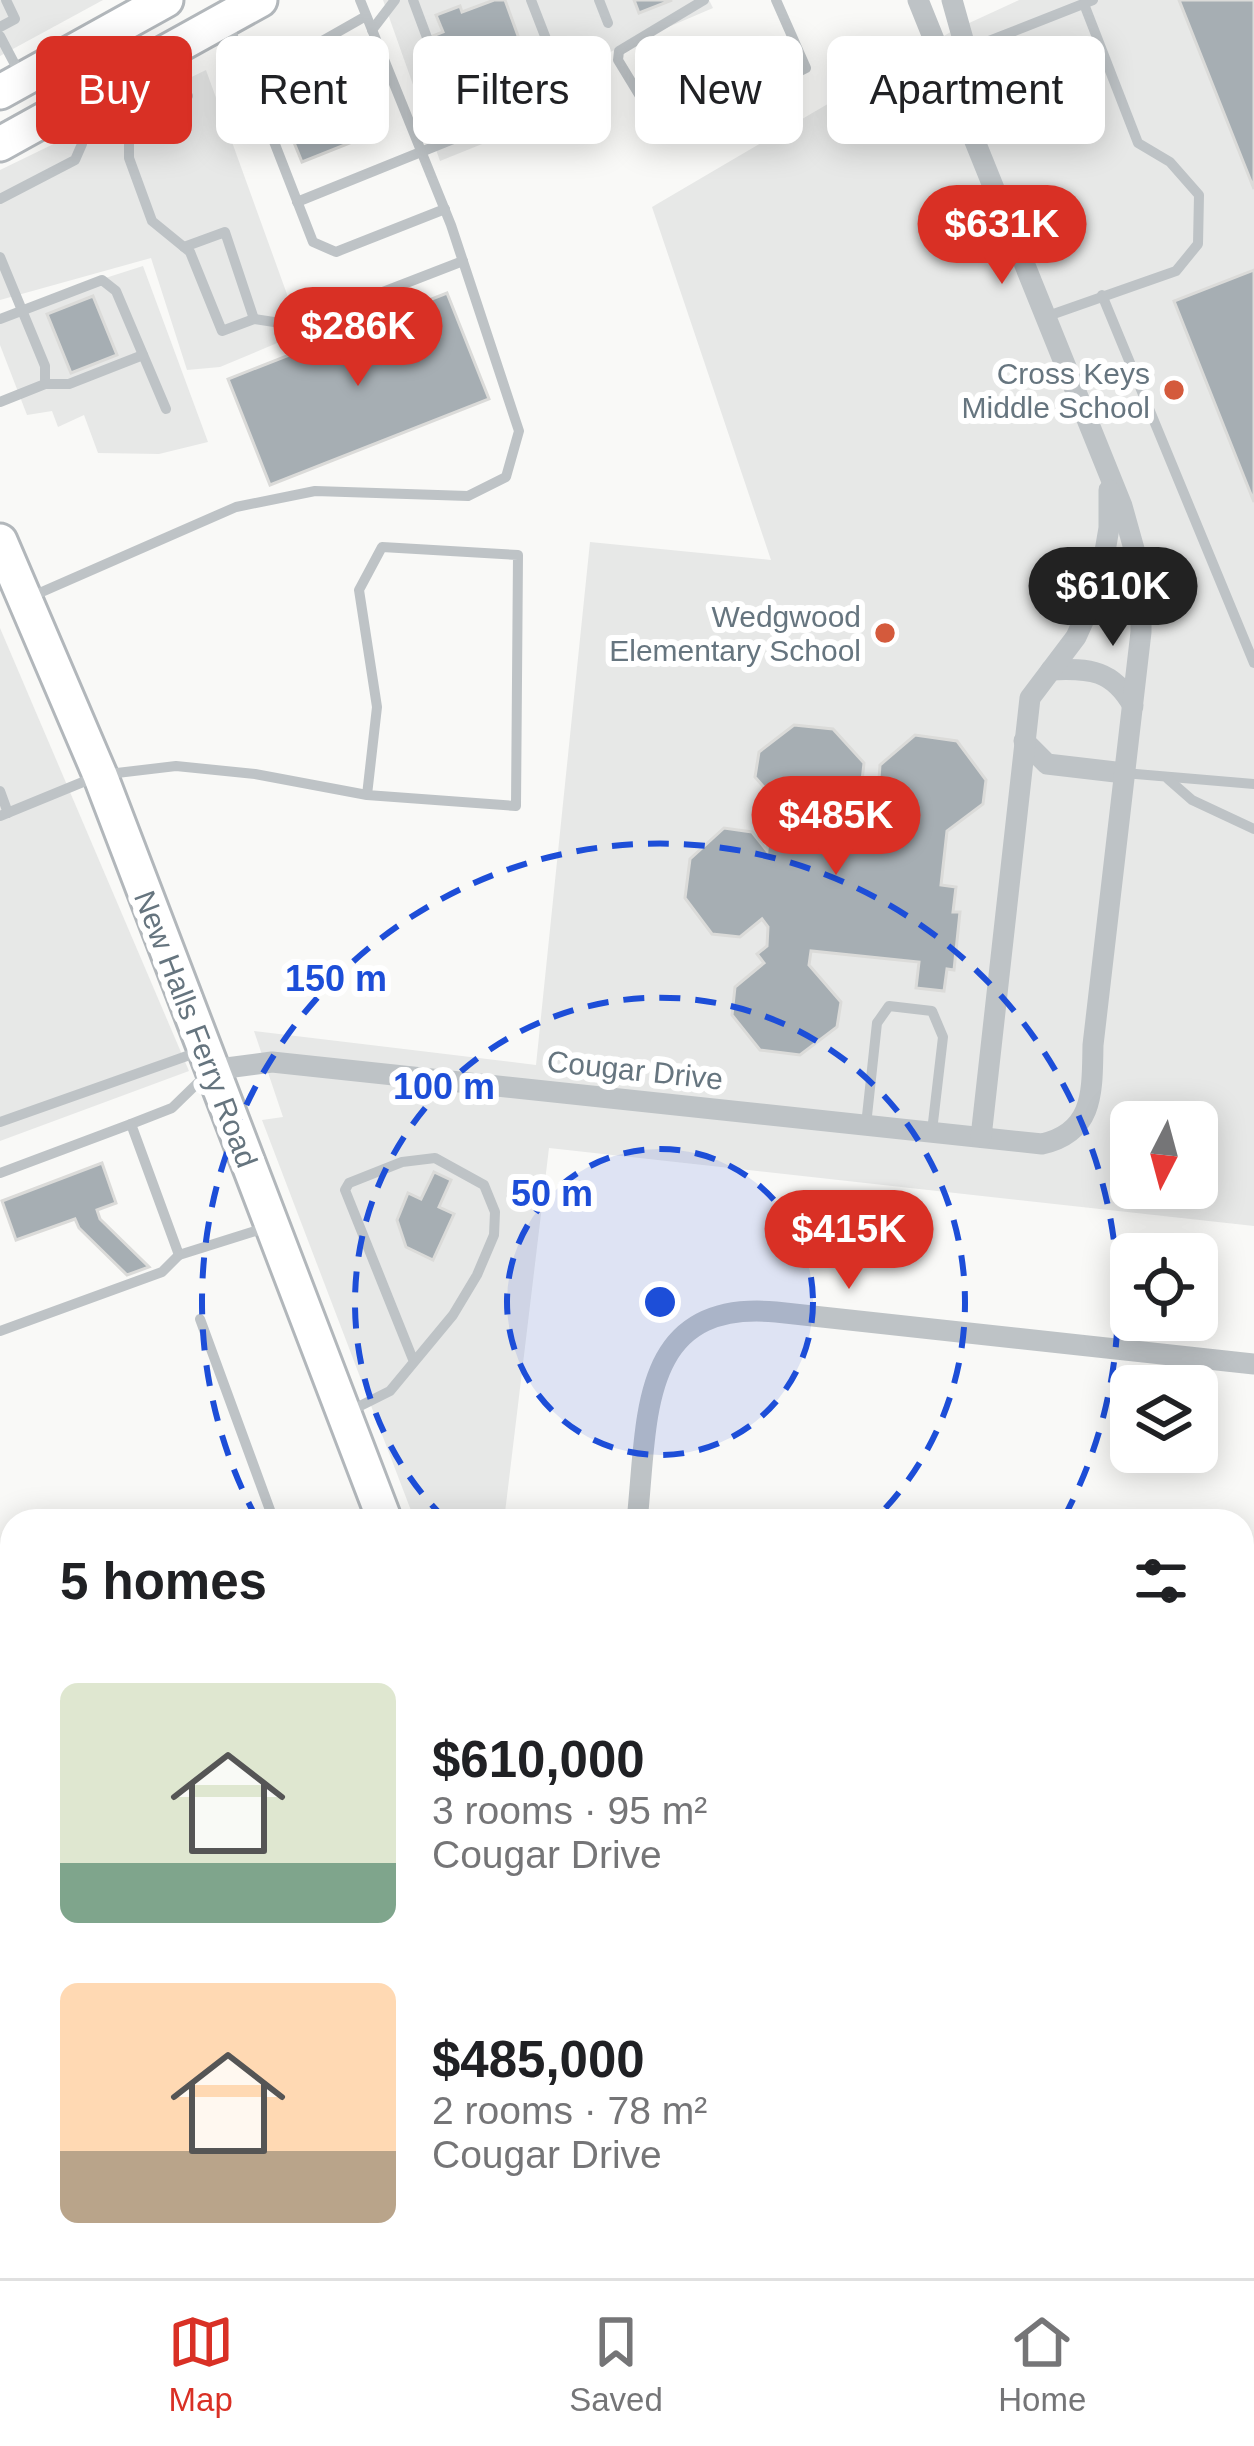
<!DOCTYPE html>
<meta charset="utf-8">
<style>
body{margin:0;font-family:Arial,sans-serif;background:#f2f2f2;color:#202124;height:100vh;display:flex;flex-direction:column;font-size:45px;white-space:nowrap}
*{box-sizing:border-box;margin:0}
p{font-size:39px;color:#757577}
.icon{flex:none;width:66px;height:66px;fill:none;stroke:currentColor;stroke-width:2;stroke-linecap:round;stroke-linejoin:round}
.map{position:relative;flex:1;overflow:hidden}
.panel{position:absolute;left:0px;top:1509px;width:1254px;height:771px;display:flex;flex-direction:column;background:#fff;border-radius:36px 36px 0 0;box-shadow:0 6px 30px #0003}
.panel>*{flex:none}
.banner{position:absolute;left:36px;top:36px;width:1182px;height:108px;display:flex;gap:24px}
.needle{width:78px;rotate:186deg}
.controls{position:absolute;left:1110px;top:1101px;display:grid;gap:24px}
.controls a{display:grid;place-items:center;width:108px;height:108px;border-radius:18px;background:#fff;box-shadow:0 6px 30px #0003;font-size:60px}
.price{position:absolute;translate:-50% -102px;padding:0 27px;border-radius:42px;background:#d93025;color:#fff;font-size:39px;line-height:78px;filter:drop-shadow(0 3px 6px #0008)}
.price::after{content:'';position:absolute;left:50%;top:72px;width:36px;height:27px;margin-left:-18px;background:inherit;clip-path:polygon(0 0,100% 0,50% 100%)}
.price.current{background:#222;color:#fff}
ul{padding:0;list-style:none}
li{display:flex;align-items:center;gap:36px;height:300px;padding:0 60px}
li span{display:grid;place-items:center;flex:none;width:336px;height:240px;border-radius:18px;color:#555}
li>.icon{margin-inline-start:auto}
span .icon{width:144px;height:144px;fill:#fffc;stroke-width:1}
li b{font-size:51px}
h2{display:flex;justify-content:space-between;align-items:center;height:144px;padding:0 60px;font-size:51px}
.pill{padding:0 42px;border-radius:18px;background:#fff;box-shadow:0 6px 30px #0003;font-size:42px;line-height:108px}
.pill.current{background:#d93025;color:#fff}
.tab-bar{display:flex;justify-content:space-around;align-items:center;height:168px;border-top:3px solid #e0e0e0;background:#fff;font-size:33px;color:#757577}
.tab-bar a{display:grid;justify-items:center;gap:6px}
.tab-bar .current{color:#d93025}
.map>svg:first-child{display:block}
</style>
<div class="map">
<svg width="1254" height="2278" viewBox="0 0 1254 2278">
<rect width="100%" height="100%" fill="#f9f9f7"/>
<!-- built -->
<g fill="#e7e8e7" fill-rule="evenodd">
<polygon points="0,0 103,0 0,56"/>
<polygon points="383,0 709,0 713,8 596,58 596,98 440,161"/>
<path d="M1019 0H1254V1226L549 1148 504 1521H415L262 1120 283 1117 254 1031 536 1065 590 542 771 560 652 207 954 30ZM1131 1122H1197V1188H1131Z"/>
<polygon points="206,70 301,333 220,367 187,370 151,258 0,300 0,170"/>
<polygon points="143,266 208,442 159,454 98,453 84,415 58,427 52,411 27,415 0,345 0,323 46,297"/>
<polygon points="0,628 189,1071 0,1141"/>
</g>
<!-- building -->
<g fill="#a6aeb3" stroke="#dbdbd9" stroke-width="3">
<polygon points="494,0 505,0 529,66 470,88 461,65 443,72 430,37 443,32 436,15 460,6 462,12"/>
<polygon points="634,0 672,0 639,13"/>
<polygon points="1179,0 1254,0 1254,189"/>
<polygon points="355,69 380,131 302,162 277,101"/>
<polygon points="1254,270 1254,502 1174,301"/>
<polygon points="447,293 489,399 270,485 228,379"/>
<polygon points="93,296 117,355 71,373 47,314"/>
<polygon points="794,725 833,729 864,763 861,790 827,818 825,832 904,840 906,825 878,793 880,765 915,735 957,741 986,780 983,804 947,831 941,885 956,887 953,912 960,912 954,970 947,969 944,991 916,988 919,962 811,951 809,965 841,1002 837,1027 800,1055 760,1050 732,1015 735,987 764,963 757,954 767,946 768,927 762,919 740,937 712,934 685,898 690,859 724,828 752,832 767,851 769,832 783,822 786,812 755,777 759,752"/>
<polygon points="102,1163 116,1203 97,1210 100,1219 149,1267 127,1275 79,1228 75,1219 16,1240 2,1201"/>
<polygon points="434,1172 451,1180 439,1207 454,1214 433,1260 406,1247 397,1220 408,1193 421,1199"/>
</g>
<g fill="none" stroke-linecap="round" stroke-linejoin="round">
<!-- primary casing -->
<g stroke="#b2b7bb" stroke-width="39">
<g id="primary">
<polyline points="0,92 166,0"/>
<polyline points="0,144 260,0"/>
<polyline points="0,541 100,775 385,1521"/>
<polyline points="670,2268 674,2278"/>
</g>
</g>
<!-- lane -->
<g stroke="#bec3c6" stroke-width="10">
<polyline points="413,0 464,137"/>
<polyline points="599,0 608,23"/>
<polyline points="704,0 619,51 618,60 663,134 670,137 806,68 776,0"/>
<polyline points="229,26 313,242 336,252 445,209"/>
<polyline points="0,27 15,19 6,0"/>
<polyline points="372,30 395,0"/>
<polyline points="0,36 21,76"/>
<polyline points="966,50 1093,0"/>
<polyline points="168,56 188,96 148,115 129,132 129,158 152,221 190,252 222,331 254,319 287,324 339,309 463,261"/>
<polyline points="250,82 366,16"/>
<polyline points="489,125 498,99 523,89 545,72 548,47"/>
<polyline points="0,199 75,160 82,144 68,114"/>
<polyline points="297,202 567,93 531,0"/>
<polyline points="184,247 225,232 254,319"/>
<polyline points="0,257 45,366 45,384 0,402"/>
<polyline points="1102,295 1254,663"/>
<polyline points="1045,317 1176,271 1198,244 1199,195 1170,162 1138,143 1084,4"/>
<polyline points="0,319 102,280 116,291 166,409"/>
<polyline points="45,384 69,384 143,355"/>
<polyline points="28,598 236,507 315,491 468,496 506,477 519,431 451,225 360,0"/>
<polyline points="1124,773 1254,784"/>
<polyline points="1168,779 1192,800 1254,829"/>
<polyline points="0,791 8,813"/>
<polyline points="0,816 100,775 176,766 255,774 367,795 516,806 518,555 382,547 359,590 377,707 367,795"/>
<polyline points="209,1072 172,1108 131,1124 179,1255 268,1227"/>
<polyline points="0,1122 201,1051"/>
<polyline points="866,1125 877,1023 889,1006 932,1011 943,1037 932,1131"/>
<polyline points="0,1173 131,1124"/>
<polyline points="200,1319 274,1521"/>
<polyline points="0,1331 162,1272 179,1255"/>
<polyline points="346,1413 390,1391 453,1315 477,1275 494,1235 495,1212 484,1185 435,1158 402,1162 349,1183 345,1190 414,1362"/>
<polyline points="560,2268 562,2278"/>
</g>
<!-- street -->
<g stroke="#bec3c6" stroke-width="21">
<polyline points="948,75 966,50 952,0"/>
<path d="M1051 670C1090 668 1113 670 1133 706"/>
<polyline points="1024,741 1047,764 1124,773"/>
<path d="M211 1070 272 1062 1042 1144C1095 1132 1092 1090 1093 1045L1141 632V574L1122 506 918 0"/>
<polyline points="981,1137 1030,698 1076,637 1099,586 1109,528 1109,490"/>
<path d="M637 1521C648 1421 637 1299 776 1312L1254 1364"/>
<polyline points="0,1579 12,1612"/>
<polyline points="1242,1654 1254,1659"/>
<polyline points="0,1663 12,1659"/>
<polyline points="0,2021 12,2012"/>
<polyline points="1242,2040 1254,2038"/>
<polyline points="0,2051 12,2066"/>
<polyline points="165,2268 171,2278"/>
<polyline points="877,2268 887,2278"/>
</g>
<!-- primary -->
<use href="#primary" stroke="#fff" stroke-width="33"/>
</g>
<!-- distance rings -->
<circle cx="660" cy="1302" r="153" fill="#1d4ed8" fill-opacity=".12"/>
<g fill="none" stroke="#1d4ed8" stroke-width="6" stroke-dasharray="21 15">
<circle cx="660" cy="1302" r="153"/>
<path d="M446 1520A305 305 0 1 1 874 1520"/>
<path d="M258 1521A458 458 0 1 1 1062 1521"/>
</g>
<!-- markers -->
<g fill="#d45a3c" stroke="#fff" stroke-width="4.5">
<circle cx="1174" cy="390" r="12"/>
<circle cx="885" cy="633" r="12"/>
</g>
<g text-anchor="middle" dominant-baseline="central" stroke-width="12" stroke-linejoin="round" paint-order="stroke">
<!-- poi labels -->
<g font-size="30" fill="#66757f" stroke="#fff" text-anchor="end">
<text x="1150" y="373">Cross Keys<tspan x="1150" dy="34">Middle School</tspan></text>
<text x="861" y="616">Wedgwood<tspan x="861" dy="34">Elementary School</tspan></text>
</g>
<!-- street labels -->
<g font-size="30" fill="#66757f" stroke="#fff">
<text transform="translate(196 1029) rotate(69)">New Halls Ferry Road</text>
<text transform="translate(635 1070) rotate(6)">Cougar Drive</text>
</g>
</g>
<circle cx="660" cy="1302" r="18" fill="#1d4ed8" stroke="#fff" stroke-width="6"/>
<g font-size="36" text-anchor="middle" font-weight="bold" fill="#1d4ed8" stroke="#fff" stroke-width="12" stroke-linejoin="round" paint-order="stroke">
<text x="336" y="991">150 m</text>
<text x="444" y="1099">100 m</text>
<text x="552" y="1206">50 m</text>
</g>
</svg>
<div class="controls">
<a><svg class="needle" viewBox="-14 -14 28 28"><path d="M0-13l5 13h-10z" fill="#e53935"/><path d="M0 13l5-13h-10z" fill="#757577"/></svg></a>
<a><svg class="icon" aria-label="locate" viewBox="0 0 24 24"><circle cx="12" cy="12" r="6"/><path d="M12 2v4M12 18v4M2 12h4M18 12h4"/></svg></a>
<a><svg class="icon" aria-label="layers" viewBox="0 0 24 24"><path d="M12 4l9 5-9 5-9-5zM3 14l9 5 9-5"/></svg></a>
</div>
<b class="price" style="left:1002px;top:287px">$631K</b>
<b class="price" style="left:358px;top:389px">$286K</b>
<b class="price current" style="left:1113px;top:649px">$610K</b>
<b class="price" style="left:836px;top:878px">$485K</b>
<b class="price" style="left:849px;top:1292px">$415K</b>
<div class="banner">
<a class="pill current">Buy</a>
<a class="pill">Rent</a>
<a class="pill">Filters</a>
<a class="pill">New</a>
<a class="pill">Apartment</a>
</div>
<section class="panel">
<h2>5 homes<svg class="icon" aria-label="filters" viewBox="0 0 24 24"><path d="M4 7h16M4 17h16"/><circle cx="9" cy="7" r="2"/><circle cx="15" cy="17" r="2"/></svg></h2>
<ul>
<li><span style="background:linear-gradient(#dfe7d0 75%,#7fa58c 0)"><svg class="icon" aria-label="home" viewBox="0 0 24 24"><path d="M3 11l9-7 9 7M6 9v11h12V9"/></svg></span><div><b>$610,000</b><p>3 rooms · 95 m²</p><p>Cougar Drive</p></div></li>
<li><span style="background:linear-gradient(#ffd9b3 70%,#b9a48a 0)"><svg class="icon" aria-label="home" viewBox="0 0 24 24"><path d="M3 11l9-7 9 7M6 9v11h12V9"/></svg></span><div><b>$485,000</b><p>2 rooms · 78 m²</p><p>Cougar Drive</p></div></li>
</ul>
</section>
</div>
<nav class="tab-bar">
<a class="current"><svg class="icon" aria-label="map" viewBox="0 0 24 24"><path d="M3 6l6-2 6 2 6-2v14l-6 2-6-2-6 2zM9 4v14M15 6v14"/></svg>Map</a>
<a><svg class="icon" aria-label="saved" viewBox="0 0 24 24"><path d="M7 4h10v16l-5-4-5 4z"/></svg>Saved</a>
<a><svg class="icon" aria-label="home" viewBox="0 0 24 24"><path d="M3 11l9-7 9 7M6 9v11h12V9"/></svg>Home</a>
</nav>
